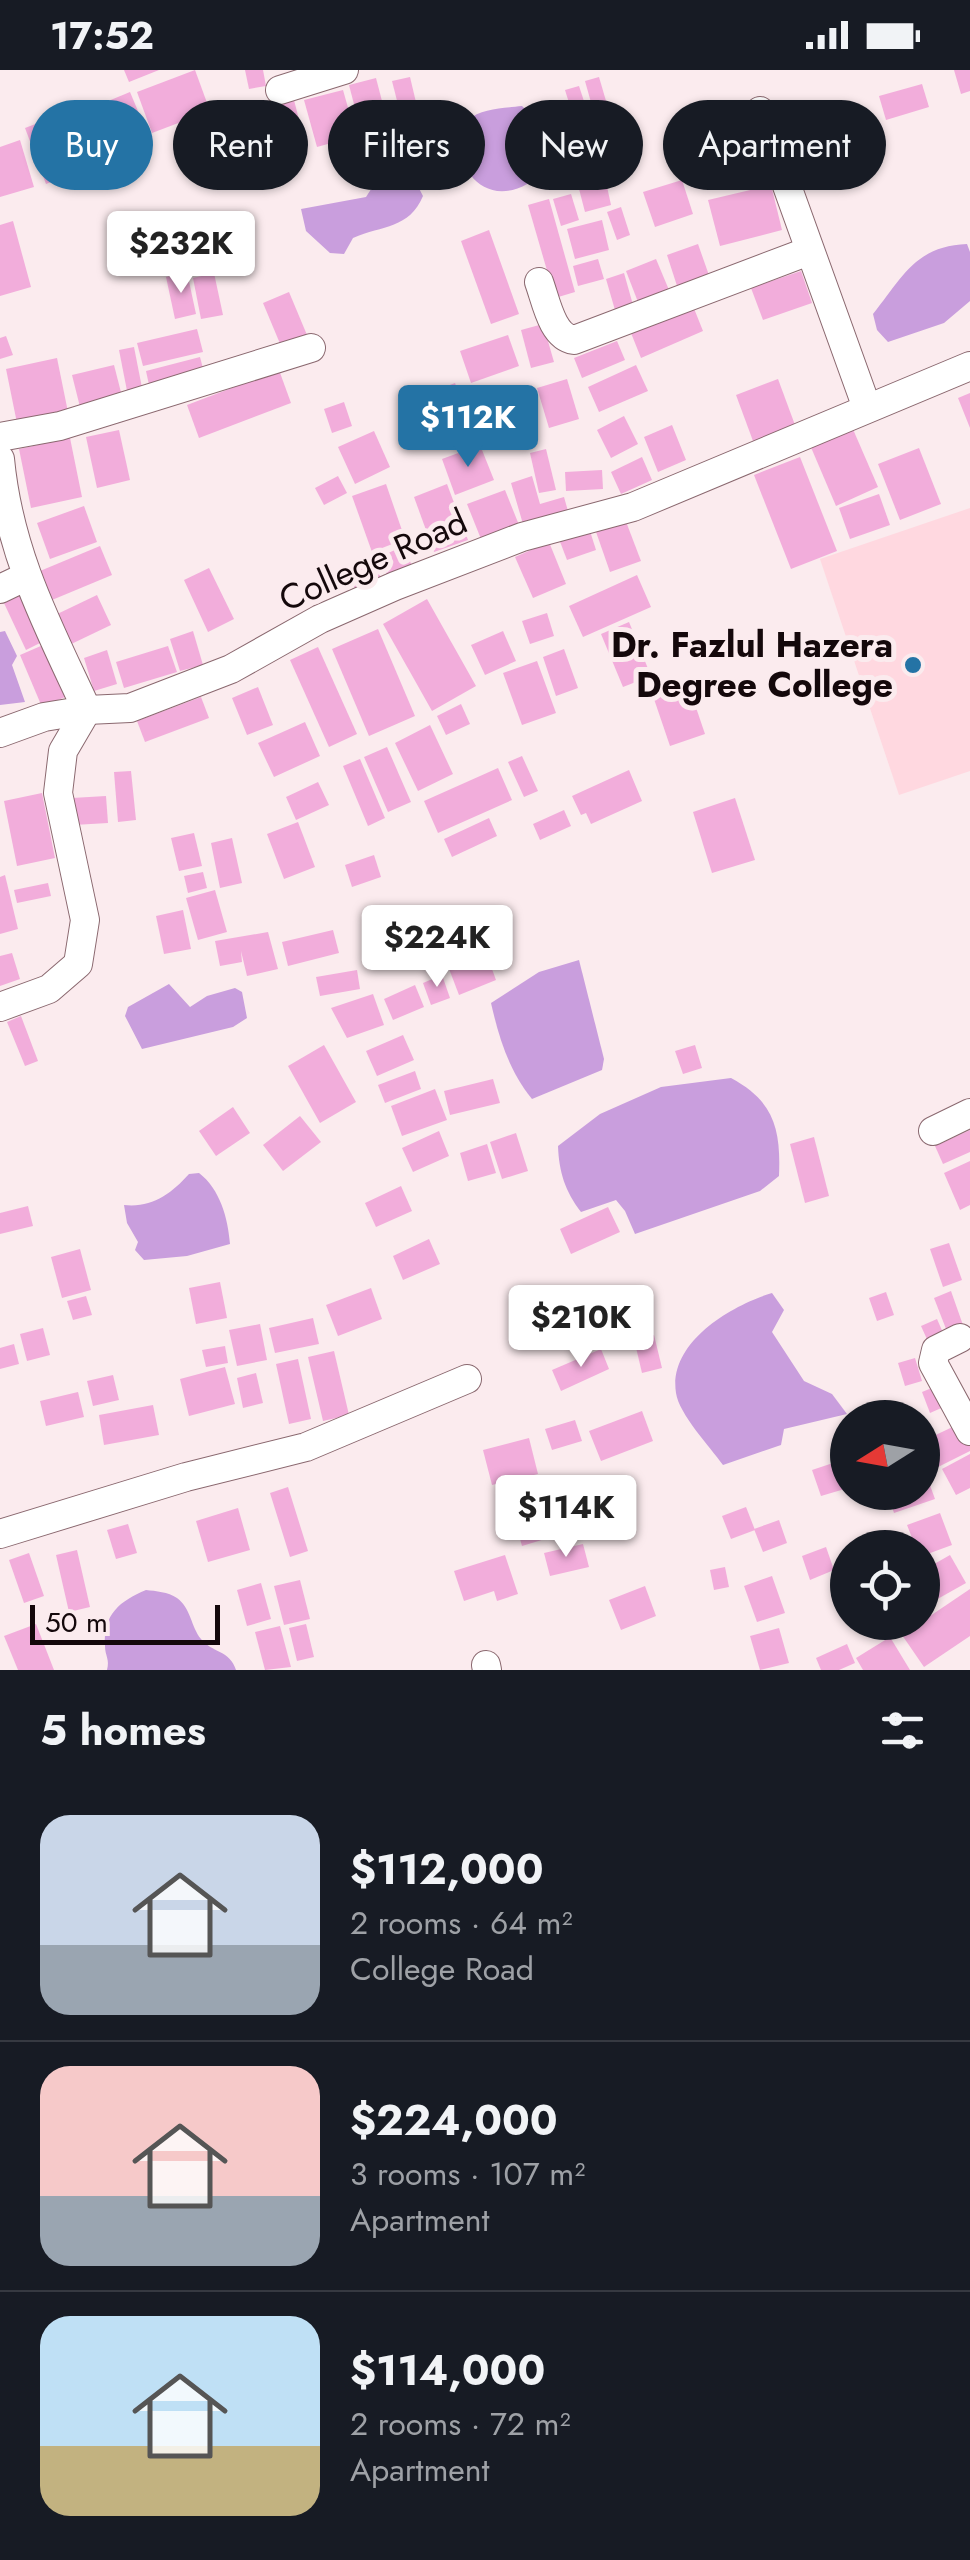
<!DOCTYPE html>
<meta charset="utf-8">
<style>
body{margin:0;font-family:Jost,sans-serif;background:#242831;color:#f1f3f6;height:100vh;display:flex;flex-direction:column;font-size:38px;white-space:nowrap}
*{box-sizing:border-box;margin:0}
p{font-size:32px;color:#9ea1a6}
.icon{flex:none;width:55px;height:55px;fill:none;stroke:currentColor;stroke-width:2;stroke-linecap:round;stroke-linejoin:round}
.map{position:relative;height:1600px;overflow:hidden}
.details{display:flex;flex-direction:column;background:#171b24;flex:1}
.details>*{flex:none}
.guide{position:absolute;left:30px;top:30px;width:910px;height:90px;display:flex;gap:20px}
.needle{width:65px;rotate:259deg}
.fabs{position:absolute;left:830px;top:1330px;display:grid;gap:20px}
.fabs a{display:grid;place-items:center;width:110px;height:110px;border-radius:50%;background:#171b24;box-shadow:0 2px 8px #0004;font-size:50px}
.scale{position:absolute;left:30px;bottom:25px;width:190px;box-sizing:border-box;padding-left:10px;border:5px solid #14080b;border-top:0;font-size:28px;line-height:35px;white-space:nowrap;color:#14080b;-webkit-text-stroke:8px #fbebee;paint-order:stroke}
.price{position:absolute;translate:-50% -85px;padding:0 22px;border-radius:10px;background:#fff;color:#222;font-size:32px;line-height:65px;filter:drop-shadow(0 2px 5px #0008)}
.price::after{content:'';position:absolute;left:50%;top:60px;width:30px;height:22px;margin-left:-15px;background:inherit;clip-path:polygon(0 0,100% 0,50% 100%)}
.price.selected{background:#2473a5;color:#fff}
ul{padding:0;list-style:none}
li{display:flex;align-items:center;gap:30px;height:250px;padding:0 40px}
li+li{border-top:2px solid #363941}
li span{display:grid;place-items:center;flex:none;width:280px;height:200px;border-radius:30px;color:#555}
li>.icon{margin-inline-start:auto}
span .icon{width:120px;height:120px;fill:#fffc;stroke-width:1}
li b{font-size:42px}
h2{display:flex;justify-content:space-between;align-items:center;height:120px;padding:0 40px;font-size:42px}
.chip{padding:0 35px;border-radius:45px;background:#171b24;box-shadow:0 2px 8px #0004;font-size:35px;line-height:90px}
.chip.selected{background:#2473a5;color:#fff}
.status{display:flex;justify-content:space-between;align-items:center;height:70px;padding:0 50px;background:#171b24;direction:ltr}
.status svg{height:28px;fill:currentColor}
.map>svg:first-child{display:block}
</style>
<div class="status"><b>17:52</b><svg viewBox="0 0 49 12"><path d="M0 12V9h3v3zM5 12V6h3v6zM10 12V3h3v9zM15 12V0h3v12zM26 1h20v11H26zM47 4h2v5h-2z"/></svg></div>
<div class="map">
<svg width="970" height="1600" viewBox="0 0 970 1600">
<rect width="100%" height="100%" fill="#fbebee"/>
<!-- built -->
<polygon fill="#ffd8e0" points="970,438 970,701 899,725 820,489"/>
<!-- water -->
<g fill="#c99edd">
<path d="M522 36 538 52 550 97C481 163 441 76 468 50 481 38 506 38 522 36Z"/>
<path d="M394 98 412 105 423 126C409 159 383 155 353 168L344 184 330 183 306 161 301 139 366 127 377 110Z"/>
<path d="M967 174 970 182V231L944 253 888 272 877 260 873 244C902 208 915 176 967 174Z"/>
<polygon points="5,561 17,586 12,595 25,632 0,635 0,562"/>
<path d="M579 890 604 989 602 1000 532 1029C509 1001 499 968 491 933L539 902Z"/>
<polygon points="169,914 190,937 207,926 235,918 242,922 247,948 233,957 142,979 125,946 128,937"/>
<path d="M731 1008C774 1031 781 1059 779 1106L760 1121 635 1164 625 1141 616 1130 581 1142C565 1121 559 1102 558 1076L600 1044 661 1017Z"/>
<path d="M199 1103C220 1119 228 1148 230 1174L187 1186 144 1190 135 1180 138 1172 127 1153 124 1135C152 1138 171 1124 189 1104Z"/>
<path d="M772 1223 784 1240 772 1262 804 1311 832 1324 847 1344 784 1359 781 1375 723 1395C710 1377 679 1344 676 1323 668 1272 732 1235 772 1223Z"/>
<path d="M146 1520C156 1521 168 1522 177 1528 191 1538 191 1557 201 1569 212 1583 230 1580 236 1600H107C110 1589 105 1586 105 1576 103 1544 120 1531 146 1520Z"/>
</g>
<!-- building -->
<g fill="#f2addb">
<polygon points="124,0 159,0 129,12"/>
<polygon points="195,0 210,41 152,63 137,22"/>
<polygon points="245,0 263,0 266,16 249,19"/>
<polygon points="954,0 970,0 970,21 961,24"/>
<polygon points="410,7 425,70 408,74 392,11"/>
<polygon points="599,7 621,82 606,86 585,11"/>
<polygon points="376,8 389,58 362,65 349,15"/>
<polygon points="922,14 929,37 886,50 879,26"/>
<polygon points="579,16 602,86 587,90 565,20"/>
<polygon points="343,20 356,66 317,77 304,30"/>
<polygon points="130,22 151,72 105,91 84,41"/>
<polygon points="294,30 307,81 271,90 258,39"/>
<polygon points="564,33 584,97 572,101 552,37"/>
<polygon points="77,38 98,94 46,114 25,58"/>
<polygon points="20,70 34,117 0,127 0,77"/>
<polygon points="682,110 693,144 655,157 643,122"/>
<polygon points="606,112 611,135 585,142 579,119"/>
<polygon points="771,115 782,160 720,176 708,130"/>
<polygon points="571,124 579,150 561,156 553,129"/>
<polygon points="549,129 575,222 555,228 528,135"/>
<polygon points="621,137 630,165 617,170 607,142"/>
<polygon points="602,150 609,180 575,189 567,159"/>
<polygon points="13,151 31,217 0,226 0,155"/>
<polygon points="489,160 519,244 491,254 461,171"/>
<polygon points="698,174 711,211 679,222 667,185"/>
<polygon points="598,189 604,209 578,216 573,196"/>
<polygon points="656,189 669,220 638,232 626,201"/>
<polygon points="801,201 812,233 763,250 751,218"/>
<polygon points="187,202 196,244 175,249 166,207"/>
<polygon points="214,203 223,245 201,249 193,208"/>
<polygon points="624,203 635,242 617,247 606,209"/>
<polygon points="289,222 307,265 281,276 263,233"/>
<polygon points="693,236 703,261 641,288 631,263"/>
<polygon points="543,254 554,292 531,298 521,260"/>
<polygon points="197,259 203,282 143,296 137,273"/>
<polygon points="508,265 519,296 471,313 460,281"/>
<polygon points="6,266 13,285 0,289 0,268"/>
<polygon points="617,271 625,290 582,308 574,288"/>
<polygon points="134,277 144,328 129,331 119,280"/>
<polygon points="200,287 206,310 151,324 146,301"/>
<polygon points="57,288 69,347 18,358 6,299"/>
<polygon points="114,295 124,334 82,345 72,305"/>
<polygon points="636,295 648,321 599,342 588,317"/>
<polygon points="279,300 291,333 199,368 187,335"/>
<polygon points="567,309 579,349 549,358 537,318"/>
<polygon points="778,309 795,355 753,371 736,325"/>
<polygon points="455,313 472,357 447,367 429,323"/>
<polygon points="970,323 970,358 958,328"/>
<polygon points="344,332 352,356 332,363 324,339"/>
<polygon points="624,346 638,374 611,388 597,360"/>
<polygon points="672,355 686,390 658,402 644,367"/>
<polygon points="852,357 878,417 836,436 810,375"/>
<polygon points="119,360 130,410 97,418 86,367"/>
<polygon points="374,361 390,397 355,414 338,377"/>
<polygon points="70,368 82,427 31,438 19,379"/>
<polygon points="480,375 494,410 455,425 442,389"/>
<polygon points="919,378 941,434 900,450 878,394"/>
<polygon points="546,379 556,420 539,423 530,383"/>
<polygon points="642,387 652,410 621,424 611,402"/>
<polygon points="800,387 837,481 791,499 754,405"/>
<polygon points="602,400 603,419 566,421 565,402"/>
<polygon points="338,406 347,423 324,435 315,418"/>
<polygon points="532,406 540,434 564,427 568,441 523,454 511,413"/>
<polygon points="386,414 405,469 372,482 352,426"/>
<polygon points="447,414 468,470 434,482 414,427"/>
<polygon points="505,420 519,455 481,469 467,434"/>
<polygon points="879,424 890,455 850,469 839,438"/>
<polygon points="84,436 97,472 50,489 37,453"/>
<polygon points="625,449 641,491 610,502 595,459"/>
<polygon points="589,458 596,480 567,490 559,469"/>
<polygon points="549,472 566,514 533,528 515,487"/>
<polygon points="100,476 112,505 52,530 40,501"/>
<polygon points="403,476 413,498 389,509 378,488"/>
<polygon points="372,489 382,510 357,523 347,502"/>
<polygon points="209,498 234,549 208,562 184,510"/>
<polygon points="637,505 651,537 583,567 569,536"/>
<polygon points="23,522 46,570 26,580 3,531"/>
<polygon points="97,525 111,555 65,577 51,547"/>
<polygon points="427,529 476,616 432,641 383,554"/>
<polygon points="547,543 554,566 530,574 522,551"/>
<polygon points="629,552 651,606 623,617 601,564"/>
<polygon points="378,559 415,646 369,666 332,579"/>
<polygon points="193,561 203,595 180,601 170,569"/>
<polygon points="503,561 516,591 485,605 471,575"/>
<polygon points="50,572 72,624 42,637 20,585"/>
<polygon points="168,576 177,602 124,618 116,592"/>
<polygon points="318,577 357,664 329,677 290,590"/>
<polygon points="564,579 578,618 556,626 543,587"/>
<polygon points="107,580 117,614 94,621 84,588"/>
<polygon points="537,591 556,643 522,655 503,603"/>
<polygon points="258,617 273,655 247,665 232,628"/>
<polygon points="689,617 705,664 670,676 654,629"/>
<polygon points="201,627 209,648 145,672 137,651"/>
<polygon points="461,634 470,654 446,665 437,646"/>
<polygon points="305,652 320,686 274,707 258,673"/>
<polygon points="430,655 453,704 418,721 395,673"/>
<polygon points="387,677 411,732 388,742 364,687"/>
<polygon points="522,686 538,721 524,727 508,692"/>
<polygon points="360,689 385,748 368,756 343,696"/>
<polygon points="498,698 512,730 438,763 424,731"/>
<polygon points="629,700 642,731 591,754 586,743 581,745 572,726"/>
<polygon points="131,701 136,750 118,752 114,702"/>
<polygon points="318,712 329,735 296,750 286,727"/>
<polygon points="42,723 55,788 17,796 4,731"/>
<polygon points="106,726 108,753 74,755 72,728"/>
<polygon points="735,728 755,790 712,803 693,742"/>
<polygon points="564,740 571,756 540,770 533,754"/>
<polygon points="489,748 497,766 452,787 444,769"/>
<polygon points="298,752 315,797 284,809 267,764"/>
<polygon points="194,763 202,796 179,801 171,768"/>
<polygon points="232,768 242,813 220,818 211,773"/>
<polygon points="374,785 381,807 352,817 345,795"/>
<polygon points="203,802 207,818 188,823 184,806"/>
<polygon points="5,805 18,859 0,864 0,807"/>
<polygon points="48,813 51,826 17,833 14,820"/>
<polygon points="215,820 227,862 198,870 186,828"/>
<polygon points="183,840 191,879 164,884 156,846"/>
<polygon points="333,860 339,883 288,896 282,872"/>
<polygon points="268,862 278,899 247,906 241,881 242,892 220,896 215,871"/>
<polygon points="481,869 496,910 459,925 443,883"/>
<polygon points="12,883 20,909 0,916 0,886"/>
<polygon points="357,900 360,919 320,926 316,907"/>
<polygon points="442,905 450,928 431,935 423,913"/>
<polygon points="415,915 424,937 393,950 384,929"/>
<polygon points="373,924 384,955 347,968 331,938"/>
<polygon points="21,946 38,991 25,996 7,952"/>
<polygon points="403,965 414,990 377,1006 366,981"/>
<polygon points="324,975 356,1032 320,1053 288,996"/>
<polygon points="695,975 702,998 683,1004 675,981"/>
<polygon points="415,1001 421,1019 385,1033 378,1015"/>
<polygon points="493,1009 500,1033 450,1045 444,1021"/>
<polygon points="435,1019 447,1050 402,1066 391,1036"/>
<polygon points="233,1037 250,1063 216,1086 199,1061"/>
<polygon points="300,1046 321,1072 283,1101 263,1075"/>
<polygon points="970,1060 970,1082 943,1094 935,1076"/>
<polygon points="439,1061 449,1086 413,1102 402,1078"/>
<polygon points="516,1063 528,1101 502,1109 490,1072"/>
<polygon points="814,1067 829,1126 805,1133 790,1074"/>
<polygon points="487,1074 496,1103 468,1111 460,1083"/>
<polygon points="970,1091 970,1135 960,1140 944,1103"/>
<polygon points="401,1116 412,1141 376,1157 365,1133"/>
<polygon points="28,1136 33,1156 0,1164 0,1143"/>
<polygon points="608,1137 620,1162 571,1184 560,1159"/>
<polygon points="429,1169 440,1194 403,1210 393,1186"/>
<polygon points="949,1173 962,1210 943,1217 930,1179"/>
<polygon points="80,1179 91,1220 62,1228 51,1187"/>
<polygon points="220,1212 227,1248 196,1254 189,1218"/>
<polygon points="371,1218 382,1249 338,1266 326,1235"/>
<polygon points="951,1221 964,1258 948,1264 934,1228"/>
<polygon points="886,1222 894,1245 877,1251 869,1228"/>
<polygon points="86,1226 92,1245 73,1250 67,1231"/>
<polygon points="313,1248 319,1274 275,1283 269,1258"/>
<polygon points="937,1249 947,1272 931,1278 921,1256"/>
<polygon points="260,1254 267,1290 237,1296 229,1260"/>
<polygon points="43,1258 50,1285 27,1291 20,1264"/>
<polygon points="654,1265 662,1298 642,1303 634,1269"/>
<polygon points="14,1274 19,1294 0,1299 0,1278"/>
<polygon points="225,1276 228,1293 206,1297 202,1280"/>
<polygon points="601,1279 609,1299 561,1321 552,1300"/>
<polygon points="334,1281 349,1345 323,1351 308,1287"/>
<polygon points="915,1288 922,1311 905,1316 898,1293"/>
<polygon points="298,1289 311,1349 289,1354 276,1294"/>
<polygon points="225,1297 235,1334 189,1346 180,1309"/>
<polygon points="256,1303 263,1333 243,1338 237,1308"/>
<polygon points="113,1305 119,1330 93,1336 87,1311"/>
<polygon points="939,1315 948,1335 930,1343 922,1322"/>
<polygon points="78,1322 84,1347 46,1356 40,1331"/>
<polygon points="153,1335 159,1365 104,1375 99,1345"/>
<polygon points="642,1341 653,1371 601,1391 589,1361"/>
<polygon points="575,1350 582,1371 552,1380 545,1359"/>
<polygon points="963,1352 970,1366 970,1381 936,1398 923,1371"/>
<polygon points="529,1368 538,1404 492,1415 483,1380"/>
<polygon points="970,1384 970,1418 956,1425 942,1399"/>
<polygon points="848,1388 848,1418 821,1426 812,1400"/>
<polygon points="927,1407 935,1429 894,1443 887,1422 922,1422 922,1409"/>
<polygon points="288,1417 308,1481 290,1487 270,1423"/>
<polygon points="534,1430 545,1469 522,1476 511,1437"/>
<polygon points="746,1437 755,1460 731,1469 722,1446"/>
<polygon points="238,1438 250,1480 208,1492 196,1451"/>
<polygon points="940,1443 952,1475 922,1486 922,1478 916,1478 907,1455"/>
<polygon points="779,1450 787,1473 763,1482 754,1459"/>
<polygon points="128,1454 137,1483 116,1489 107,1460"/>
<polygon points="583,1474 589,1497 550,1506 544,1483"/>
<polygon points="826,1477 834,1500 810,1510 802,1486"/>
<polygon points="77,1480 90,1537 69,1542 56,1485"/>
<polygon points="29,1483 44,1526 24,1533 9,1490"/>
<polygon points="505,1485 518,1524 497,1531 494,1521 464,1531 454,1501"/>
<polygon points="950,1485 966,1513 934,1531 922,1509 922,1501"/>
<polygon points="725,1497 729,1517 714,1520 710,1500"/>
<polygon points="772,1506 785,1543 757,1552 744,1516"/>
<polygon points="300,1510 310,1549 284,1555 274,1516"/>
<polygon points="261,1513 271,1549 247,1556 237,1520"/>
<polygon points="645,1516 656,1546 621,1560 609,1530"/>
<polygon points="970,1519 970,1566 924,1597 902,1565"/>
<polygon points="36,1554 54,1600 18,1600 4,1566"/>
<polygon points="306,1554 314,1587 297,1591 289,1558"/>
<polygon points="280,1556 291,1597 265,1600 255,1562"/>
<polygon points="779,1558 789,1593 760,1600 750,1566"/>
<polygon points="890,1567 910,1600 863,1600 856,1588"/>
<polygon points="847,1574 855,1593 839,1600 821,1600 816,1588"/>
</g>
<g fill="none" stroke-linecap="round" stroke-linejoin="round">
<!-- minor casing -->
<g stroke="#8a686f" stroke-width="30">
<g id="minor">
<polyline points="280,20 344,0"/>
<polyline points="760,41 867,338"/>
<path d="M539 212C546 231 552 267 574 270L809 181"/>
<polyline points="0,367 60,356 311,278"/>
<path d="M0 389C9 484 48 556 87 640"/>
<polyline points="0,519 25,507"/>
<polyline points="0,663 44,647 87,640 130,638 231,599 320,549 395,516 522,467 633,437 970,296"/>
<polyline points="0,937 49,919 78,894 85,850 58,723 63,681 87,640"/>
<polyline points="933,1061 970,1043"/>
<polyline points="960,1268 936,1280 933,1293 970,1361"/>
<polyline points="0,1464 186,1407 306,1377 467,1309"/>
<polyline points="486,1595 487,1600"/>
</g>
</g>
<!-- minor -->
<use href="#minor" stroke="#fff" stroke-width="28"/>
</g>
<!-- markers -->
<circle fill="#2473a5" stroke="#fbebee" stroke-width="4" cx="913" cy="595" r="10"/>
<g text-anchor="middle" dominant-baseline="central" stroke-width="10" stroke-linejoin="round" paint-order="stroke">
<!-- street labels -->
<g font-size="35" fill="#14080b" stroke="#fbebee">
<text transform="translate(373 490) rotate(-24)">College Road</text>
</g>
<!-- poi labels -->
<g font-size="35" font-weight="bold" fill="#14080b" stroke="#fbebee" text-anchor="end">
<text x="893" y="575">Dr. Fazlul Hazera<tspan x="893" dy="40">Degree College</tspan></text>
</g>
</g>
</svg>
<div class="fabs">
<a><svg class="needle" viewBox="-14 -14 28 28"><path d="M0-13l5 13h-10z" fill="#e53935"/><path d="M0 13l5-13h-10z" fill="#9ea1a6"/></svg></a>
<a><svg class="icon" aria-label="locate" viewBox="0 0 24 24"><circle cx="12" cy="12" r="6"/><path d="M12 2v4M12 18v4M2 12h4M18 12h4"/></svg></a>
</div>
<div class="scale">50 m</div>
<b class="price" style="left:181px;top:226px">$232K</b>
<b class="price selected" style="left:468px;top:400px">$112K</b>
<b class="price" style="left:437px;top:920px">$224K</b>
<b class="price" style="left:581px;top:1300px">$210K</b>
<b class="price" style="left:566px;top:1490px">$114K</b>
<div class="guide">
<a class="chip selected">Buy</a>
<a class="chip">Rent</a>
<a class="chip">Filters</a>
<a class="chip">New</a>
<a class="chip">Apartment</a>
</div>
</div>
<section class="details">
<h2>5 homes<svg class="icon" aria-label="filters" viewBox="0 0 24 24"><path d="M4 7h16M4 17h16"/><circle cx="9" cy="7" r="2"/><circle cx="15" cy="17" r="2"/></svg></h2>
<ul>
<li><span style="background:linear-gradient(#c9d6e8 65%,#9aa5b1 0)"><svg class="icon" aria-label="home" viewBox="0 0 24 24"><path d="M3 11l9-7 9 7M6 9v11h12V9"/></svg></span><div><b>$112,000</b><p>2 rooms · 64 m²</p><p>College Road</p></div></li>
<li><span style="background:linear-gradient(#f6c9c9 65%,#9aa5b1 0)"><svg class="icon" aria-label="home" viewBox="0 0 24 24"><path d="M3 11l9-7 9 7M6 9v11h12V9"/></svg></span><div><b>$224,000</b><p>3 rooms · 107 m²</p><p>Apartment</p></div></li>
<li><span style="background:linear-gradient(#bfe0f5 65%,#c2b280 0)"><svg class="icon" aria-label="home" viewBox="0 0 24 24"><path d="M3 11l9-7 9 7M6 9v11h12V9"/></svg></span><div><b>$114,000</b><p>2 rooms · 72 m²</p><p>Apartment</p></div></li>
</ul>
</section>
